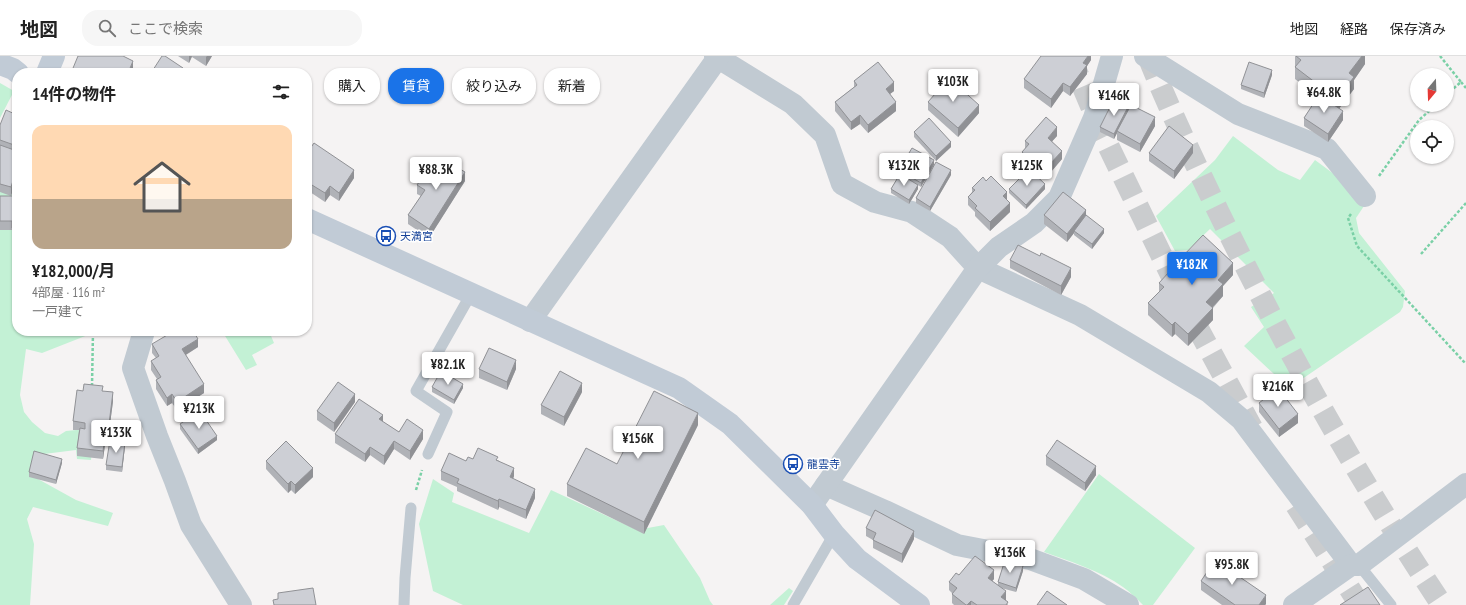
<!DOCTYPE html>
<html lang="ja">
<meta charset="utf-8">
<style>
body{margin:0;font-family:"PT Sans Narrow","Noto Sans JP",sans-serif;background:#f6f6f6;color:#222;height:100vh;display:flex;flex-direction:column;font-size:15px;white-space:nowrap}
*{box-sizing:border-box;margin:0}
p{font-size:13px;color:#767676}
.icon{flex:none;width:22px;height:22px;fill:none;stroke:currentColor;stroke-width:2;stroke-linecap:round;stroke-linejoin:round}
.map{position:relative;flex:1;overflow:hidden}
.drawer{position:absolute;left:12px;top:12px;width:300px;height:268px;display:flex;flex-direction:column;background:#fff;border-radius:16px;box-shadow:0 1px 3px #0004}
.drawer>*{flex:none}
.top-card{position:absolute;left:324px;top:12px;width:380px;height:36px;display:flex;gap:8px}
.needle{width:26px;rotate:199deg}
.buttons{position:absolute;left:1410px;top:12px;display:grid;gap:8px}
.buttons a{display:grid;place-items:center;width:44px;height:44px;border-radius:50%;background:#fff;box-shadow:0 1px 3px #0004;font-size:20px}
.price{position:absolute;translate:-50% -34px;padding:0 9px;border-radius:4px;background:#fff;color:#222;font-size:13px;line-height:26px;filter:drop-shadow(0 1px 2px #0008)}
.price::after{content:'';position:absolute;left:50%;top:24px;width:12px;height:9px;margin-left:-6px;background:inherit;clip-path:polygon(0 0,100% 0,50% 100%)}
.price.active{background:#1a73e8;color:#fff}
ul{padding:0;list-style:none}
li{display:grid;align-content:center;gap:8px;height:212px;padding:0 20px}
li+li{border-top:1px solid #e0e0e0}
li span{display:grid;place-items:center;height:124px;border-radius:12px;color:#555}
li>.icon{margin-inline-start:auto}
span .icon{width:72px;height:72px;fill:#fffc;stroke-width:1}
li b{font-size:17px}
h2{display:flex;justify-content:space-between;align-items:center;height:48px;padding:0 20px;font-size:17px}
.pill{padding:0 14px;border-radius:16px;background:#fff;box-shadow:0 1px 3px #0004;font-size:14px;line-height:36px}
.pill.active{background:#1a73e8;color:#fff}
header{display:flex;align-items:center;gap:24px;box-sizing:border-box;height:56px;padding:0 20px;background:#fff;border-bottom:1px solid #e0e0e0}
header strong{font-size:19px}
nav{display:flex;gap:22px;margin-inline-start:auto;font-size:14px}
.search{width:280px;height:36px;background:#f6f6f6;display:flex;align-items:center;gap:10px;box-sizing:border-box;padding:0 14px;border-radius:16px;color:#767676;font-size:15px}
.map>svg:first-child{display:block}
</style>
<header>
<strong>地図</strong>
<div class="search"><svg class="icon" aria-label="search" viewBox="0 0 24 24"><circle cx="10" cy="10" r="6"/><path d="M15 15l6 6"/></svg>ここで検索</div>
<nav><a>地図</a><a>経路</a><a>保存済み</a></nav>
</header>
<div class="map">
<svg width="1466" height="549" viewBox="0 0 1466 549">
<rect width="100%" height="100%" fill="#f5f3f3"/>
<!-- green -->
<g fill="#c3f1d5">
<polygon points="0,27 14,35 0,62"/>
<polygon points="1233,80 1278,114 1300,124 1315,104 1338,121 1364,150 1356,162 1359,177 1405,235 1403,251 1400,256 1289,332 1244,290 1264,271 1251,251 1274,237 1210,173 1188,194 1175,195 1156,160 1215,104"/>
<polygon points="0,98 6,135 17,139 15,148 17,149 17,275 98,275 42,297 26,293 20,339 24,356 32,366 45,377 58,380 66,375 87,373 93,381 91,404 77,403 76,394 44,398 38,423 76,444 113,457 108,470 33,451 27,463 34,488 30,549 0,549"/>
<polygon points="222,275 269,275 274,287 252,299 257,309 246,314"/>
<path d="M1099 418 1195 492 1153 549H1143C1137 543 1130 536 1123 531 1101 515 1069 505 1044 496Z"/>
<polygon points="433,423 454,437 452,446 529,477 551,434 637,474 664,469 700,522 710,545 713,549 463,549 433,535 419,468"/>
<polygon points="789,532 793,535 784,549 770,549"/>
</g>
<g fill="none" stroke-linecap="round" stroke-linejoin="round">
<!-- highway-tunnel -->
<g stroke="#caccce" stroke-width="22" stroke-dasharray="22 11" stroke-linecap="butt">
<polyline points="1070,0 1104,81 1189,256 1252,372"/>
<path d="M1148 0C1169 53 1194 105 1219 157 1285 292 1359 424 1442 549"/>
<polyline points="1296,449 1360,549"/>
</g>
<!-- path -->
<g stroke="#7ad0a6" stroke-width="2.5" stroke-dasharray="3 2" stroke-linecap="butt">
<polyline points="1440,0 1461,26 1447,38"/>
<polyline points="1461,26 1466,32"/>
<polyline points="1379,120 1419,64 1436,49"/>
<polyline points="1351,158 1348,162 1357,190 1466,308"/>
<polyline points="1421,198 1466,147"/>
<polyline points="92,330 93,275"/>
<polyline points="416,434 422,414"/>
</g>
<!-- lane -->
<g stroke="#c1cad2" stroke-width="11">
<polyline points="428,398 447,356 416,335 471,238"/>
<polyline points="1359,509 1391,549"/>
<polyline points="404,549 405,522 411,452"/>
<polyline points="793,549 834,478"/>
</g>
<!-- street -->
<g stroke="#c1cad2" stroke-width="22">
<polyline points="715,0 793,48 825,79 842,128 875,146 912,156 950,181 978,212 1080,259 1209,336 1241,363 1351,509"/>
<polyline points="1145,0 1238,58 1327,93 1365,140"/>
<polyline points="530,265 719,0"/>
<polyline points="144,275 133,312 157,380 175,425 191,469 241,549"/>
<polyline points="826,429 885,455 957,489 1030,503 1084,523 1128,549"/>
<polyline points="812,449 978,212 999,191 1034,167 1059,142 1094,62 1112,0"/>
<polyline points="1294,549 1351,509 1359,509 1466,428"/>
</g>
<!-- secondary -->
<g stroke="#c1cbd6" stroke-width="22">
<polyline points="0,8 13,13 18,17"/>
<polyline points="47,17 54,0"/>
<polyline points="307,163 679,332 730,368 812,449 834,478 857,503 919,549"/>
</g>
</g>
<!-- wall -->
<g fill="#b0b2b7">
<polygon points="178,0 212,0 206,10 192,1 189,7"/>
<polygon points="1091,0 1091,4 1087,10 1087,18 1070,40 1063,35 1051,52 1024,32 1024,23"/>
<polygon points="1295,0 1365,0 1365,8 1354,24 1354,33 1339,53 1343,64 1328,86 1304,70 1304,62 1318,41 1295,23"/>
<polygon points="1272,19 1264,42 1241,33 1241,29"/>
<polygon points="854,25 894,35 890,38 896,55 868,77 860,68 851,74 835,55 835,46 854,31"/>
<polygon points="928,46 979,57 958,81 928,54"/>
<polygon points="1128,54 1155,70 1140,96 1117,84 1117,77 1114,83 1100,76 1100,71"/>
<polygon points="17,59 17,121 11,140 0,136 0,69"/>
<polygon points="914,76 951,91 936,105 914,81"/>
<polygon points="1057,80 1052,85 1062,103 1050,117 1044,112 1038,119 1022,105 1022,96 1025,93 1025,85"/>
<polygon points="307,97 354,122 339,145 330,139 325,146 307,134"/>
<polygon points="1149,97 1193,97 1174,123 1149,105"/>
<polygon points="439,109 465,125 429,182 408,168 408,159 421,140 417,138 417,129"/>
<polygon points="934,109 921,131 918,129 918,133 909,148 891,137 891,133 899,119 899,114"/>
<polygon points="951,119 930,155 916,147 916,142"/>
<polygon points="972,132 1007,144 1010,156 990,175 975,160 975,156 968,149 968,141 972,136"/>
<polygon points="1009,133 1045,133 1026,153 1009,137"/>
<polygon points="0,140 17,140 17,181 12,181 12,174 0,174"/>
<polygon points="1044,159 1086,160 1104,177 1092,193 1074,179 1074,177 1067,186 1044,168"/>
<polygon points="1181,202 1233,219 1223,230 1223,240 1213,252 1213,264 1188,290 1175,278 1172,281 1148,259 1148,247 1159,236 1159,227 1174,221 1181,213"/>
<polygon points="1010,204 1071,221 1061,239 1010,212"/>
<polygon points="152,288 198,291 186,299 204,337 177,354 172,347 167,350 156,333 156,324 157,323 151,314 151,305 156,302 152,297"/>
<polygon points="479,313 516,313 507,334 479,322"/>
<polygon points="432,331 463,332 454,348 432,336"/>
<polygon points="83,335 103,335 113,345 109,376 106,376 106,382 103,403 77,400 77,392 79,374 73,374 73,365"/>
<polygon points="582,336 564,370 541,358 541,349"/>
<polygon points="355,346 334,376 317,364 317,355"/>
<polygon points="1259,347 1298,367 1279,381 1259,356"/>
<polygon points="383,366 399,376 423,383 410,404 394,393 384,409 370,399 365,406 335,387 335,378"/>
<polygon points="180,368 217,384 198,398 180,373"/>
<polygon points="698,369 644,478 567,440 567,428 617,408"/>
<polygon points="125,390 122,416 106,414 106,409"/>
<polygon points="1046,400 1096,419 1085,435 1046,409"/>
<polygon points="473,403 498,404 514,420 513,423 535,442 526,463 499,451 498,454 457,435 457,431 441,424 441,415 466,405"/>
<polygon points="266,405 313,421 295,438 291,434 288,437 266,413"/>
<polygon points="62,407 56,428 29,421 29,416"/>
<polygon points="866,472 914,483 902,507 873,492 873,484 866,480"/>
<polygon points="1023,515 1016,536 1001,532 1008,549 954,549 952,547 952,537 949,534 949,526 959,519 994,523 992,525 998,529 998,526"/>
<polygon points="1201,525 1266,548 1265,549 1222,549 1201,534"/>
</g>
<!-- shaded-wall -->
<g fill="#909195">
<polygon points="189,0 192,0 189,7"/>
<polygon points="207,0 212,0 206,10 206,1"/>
<polygon points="1088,0 1091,0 1091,4 1087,10 1087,18 1070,40 1070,31 1083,7"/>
<polygon points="1362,0 1365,0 1365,8 1354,24 1354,33 1337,55 1337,43 1349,17"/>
<polygon points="133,5 133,13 132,17 128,17"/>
<polygon points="183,12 183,17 179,17"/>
<polygon points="1272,14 1272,19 1264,42 1264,37"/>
<polygon points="894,26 894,35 886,41 886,33"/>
<polygon points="1063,27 1063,35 1051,52 1051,43"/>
<polygon points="896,46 896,55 868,77 868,69"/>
<polygon points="979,49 979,57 958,81 958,72"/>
<polygon points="1128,51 1128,55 1117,75 1117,77 1114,83 1114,78"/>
<polygon points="1343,55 1343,64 1328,86 1328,78"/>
<polygon points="860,59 860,68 851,74 851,66"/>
<polygon points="1155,61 1155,70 1140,96 1140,88"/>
<polygon points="1057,71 1057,80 1048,90 1048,82"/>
<polygon points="951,86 951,91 936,105 936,100"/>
<polygon points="1193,89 1193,97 1174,123 1174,115"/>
<polygon points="1062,95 1062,103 1050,117 1050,108"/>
<polygon points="1044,103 1044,112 1038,119 1038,111"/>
<polygon points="934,104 934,109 921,131 921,127"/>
<polygon points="17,112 17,121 11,140 11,131"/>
<polygon points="354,114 354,122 339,145 339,137"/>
<polygon points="951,114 951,119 930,155 930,151"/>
<polygon points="465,116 465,125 429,182 429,173"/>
<polygon points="1045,128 1045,133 1026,153 1026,149"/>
<polygon points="918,129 918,133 909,148 909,144"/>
<polygon points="330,130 330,139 325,146 325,137"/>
<polygon points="1007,136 1007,145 1003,140"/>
<polygon points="1010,147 1010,156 990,175 990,166"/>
<polygon points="1086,154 1086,163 1074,175 1074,177 1067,186 1067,178"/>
<polygon points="1104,173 1104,177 1092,193 1092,188"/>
<polygon points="1233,207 1233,219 1223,230 1223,240 1206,258 1206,246 1218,224"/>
<polygon points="1071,212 1071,221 1061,239 1061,230"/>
<polygon points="1213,252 1213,264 1188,290 1188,278"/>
<polygon points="1175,266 1175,278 1172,281 1172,269"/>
<polygon points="198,283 198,291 182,301 182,293"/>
<polygon points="516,304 516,313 507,334 507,326"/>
<polygon points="582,327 582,336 564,370 564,361"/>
<polygon points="204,328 204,337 177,354 177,346"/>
<polygon points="463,328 463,332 454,348 454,344"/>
<polygon points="113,336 113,345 109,376 109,368"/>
<polygon points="172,338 172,347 167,350 167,342"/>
<polygon points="355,338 355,346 334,376 334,367"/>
<polygon points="698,357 698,369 644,478 644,466"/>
<polygon points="1298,358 1298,367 1279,381 1279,373"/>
<polygon points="383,359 383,367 379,363"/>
<polygon points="106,373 106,382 103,403 103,395"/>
<polygon points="423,374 423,383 410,404 410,395"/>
<polygon points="217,380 217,384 198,398 198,393"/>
<polygon points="394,385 394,393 384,409 384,400"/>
<polygon points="125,386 125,390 122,416 122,411"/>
<polygon points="370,391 370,399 365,406 365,398"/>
<polygon points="62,403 62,407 56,428 56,424"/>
<polygon points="1096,410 1096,419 1085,435 1085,427"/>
<polygon points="313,412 313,421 295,438 295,429"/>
<polygon points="514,412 514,420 510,430 510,421"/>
<polygon points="291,425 291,434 288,437 288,428"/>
<polygon points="535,433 535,442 526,463 526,454"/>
<polygon points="499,443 499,451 498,454 498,445"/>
<polygon points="914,475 914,483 902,507 902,498"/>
<polygon points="1023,510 1023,515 1016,536 1016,532"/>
<polygon points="994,514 994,523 988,530 988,522"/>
<polygon points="1006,535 1006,544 1002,549 1001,541"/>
<polygon points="1266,539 1266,548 1265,549 1259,549"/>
<polygon points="971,545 971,549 967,549"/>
</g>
<!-- building -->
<g fill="#cdcfd5" stroke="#909195">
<polygon points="78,0 123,0 133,5 128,17 71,17"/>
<polygon points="162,0 165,0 183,12 179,17 151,17"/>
<polygon points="1041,0 1088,0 1083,7 1087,9 1070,31 1063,27 1051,43 1024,23"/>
<polygon points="1296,0 1362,0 1349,17 1354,21 1337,43 1295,11 1301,4"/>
<polygon points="878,6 894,26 886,33 896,46 868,69 860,59 851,66 835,46 857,29 854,25"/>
<polygon points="1249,6 1272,14 1264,37 1241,29"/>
<polygon points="949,22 979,49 958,72 928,46"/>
<polygon points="1319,39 1343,55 1328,78 1304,62"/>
<polygon points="1114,43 1128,51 1114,78 1100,71"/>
<polygon points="1131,49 1155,61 1140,88 1117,75"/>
<polygon points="6,54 17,59 17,90 0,84 0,69"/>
<polygon points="1046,61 1057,71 1048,82 1062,95 1050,108 1044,103 1038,111 1022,96 1029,88 1025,85"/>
<polygon points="929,62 951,86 936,100 914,76"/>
<polygon points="1169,70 1193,89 1174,115 1149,97"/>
<polygon points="314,87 354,114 339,137 330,130 325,137 307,126 307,97"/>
<polygon points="0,89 17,95 17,112 11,131 0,128"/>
<polygon points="912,92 934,104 921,127 899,114"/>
<polygon points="443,103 465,116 429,173 408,159 425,134 417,129 433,105 439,109"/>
<polygon points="936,106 951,114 930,151 916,142"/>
<polygon points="1029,113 1045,128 1026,149 1009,133"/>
<polygon points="900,118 918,129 909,144 891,133"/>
<polygon points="991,120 1007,136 1003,140 1010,147 990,166 975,152 977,150 968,141 975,134 972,132 983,121 986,125"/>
<polygon points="1063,136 1086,154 1067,178 1044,159"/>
<polygon points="0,140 17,140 17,172 12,172 12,165 0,165"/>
<polygon points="1086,159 1104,173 1092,188 1074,175"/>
<polygon points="1203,179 1233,207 1218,224 1223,228 1206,246 1213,252 1188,278 1175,266 1172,269 1148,247 1164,231 1159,227 1169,216 1174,221 1187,208 1181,202"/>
<polygon points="1018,189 1040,200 1041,197 1071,212 1061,230 1010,204"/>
<polygon points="174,275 193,275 198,283 182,293 204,328 177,346 172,338 167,342 156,324 161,321 151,305 159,300 152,288"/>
<polygon points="489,292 516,304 507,326 479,313"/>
<polygon points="441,315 463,328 454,344 432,331"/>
<polygon points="560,315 582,327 564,361 541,349"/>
<polygon points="338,326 355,338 334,367 317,355"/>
<polygon points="84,328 103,330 102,335 113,336 109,368 97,366 96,372 106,373 103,395 77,392 80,372 85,373 85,367 73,365 77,334 83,335"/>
<polygon points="1278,332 1298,358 1279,373 1259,347"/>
<polygon points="654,335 698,357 644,466 567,428 586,392 617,408"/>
<polygon points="359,343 383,359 379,363 399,376 407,363 423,374 410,395 394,385 384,400 370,391 365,398 335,378"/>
<polygon points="196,357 201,363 204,361 217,380 198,393 180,368"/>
<polygon points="110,384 125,386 122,411 106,409"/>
<polygon points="1057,384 1096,410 1085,427 1046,400"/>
<polygon points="286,385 313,412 295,429 291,425 288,428 266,405"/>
<polygon points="478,392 498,401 496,404 514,412 510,421 535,433 526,454 499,443 498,445 457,427 459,423 441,415 449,397 466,405 468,401 473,403"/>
<polygon points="34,395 62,403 56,424 29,416"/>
<polygon points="875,454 914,475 902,498 873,484 876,477 866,472"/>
<polygon points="975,500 994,514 988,522 1006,535 1001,541 1008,546 1006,549 977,549 971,545 967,549 966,549 952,538 957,532 949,526 956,517 959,519"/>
<polygon points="1005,504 1023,510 1016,532 998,526"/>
<polygon points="1215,504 1266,539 1259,549 1235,549 1201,525"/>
<polygon points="1368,531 1380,549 1340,549"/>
<polygon points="313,532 316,549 274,549 273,544 278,543 278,537"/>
<polygon points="1047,535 1067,549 1037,549"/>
</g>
<!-- icons -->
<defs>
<g id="bus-ring" transform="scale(1)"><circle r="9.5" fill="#fff" stroke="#1a4fb4" stroke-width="1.5"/><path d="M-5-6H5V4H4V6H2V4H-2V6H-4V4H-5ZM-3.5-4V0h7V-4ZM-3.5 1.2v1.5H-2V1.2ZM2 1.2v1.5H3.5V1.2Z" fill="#1a4fb4"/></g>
</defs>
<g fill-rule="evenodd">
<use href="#bus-ring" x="386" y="180"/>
<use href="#bus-ring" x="793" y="408"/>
</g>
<g text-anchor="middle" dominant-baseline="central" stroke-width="3" stroke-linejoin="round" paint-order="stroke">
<!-- transit labels -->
<g font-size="11" fill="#164399" stroke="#fff" text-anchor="start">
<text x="400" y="180">天満宮</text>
<text x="807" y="408">龍雲寺</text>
</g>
</g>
</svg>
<div class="buttons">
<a><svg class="needle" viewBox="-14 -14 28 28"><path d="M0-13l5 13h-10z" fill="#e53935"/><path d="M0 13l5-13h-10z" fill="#767676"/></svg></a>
<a><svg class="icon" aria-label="locate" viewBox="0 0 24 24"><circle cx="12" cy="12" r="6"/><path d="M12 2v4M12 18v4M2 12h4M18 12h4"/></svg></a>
</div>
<b class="price" style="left:953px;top:47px">¥103K</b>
<b class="price" style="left:1324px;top:58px">¥64.8K</b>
<b class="price" style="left:1114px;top:61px">¥146K</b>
<b class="price" style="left:904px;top:131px">¥132K</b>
<b class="price" style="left:1027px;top:131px">¥125K</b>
<b class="price" style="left:436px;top:135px">¥88.3K</b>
<b class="price active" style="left:1192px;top:230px">¥182K</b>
<b class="price" style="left:448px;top:330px">¥82.1K</b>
<b class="price" style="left:1278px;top:352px">¥216K</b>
<b class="price" style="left:199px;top:374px">¥213K</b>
<b class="price" style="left:116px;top:398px">¥133K</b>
<b class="price" style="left:638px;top:404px">¥156K</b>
<b class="price" style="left:1010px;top:518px">¥136K</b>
<b class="price" style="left:1232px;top:530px">¥95.8K</b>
<div class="top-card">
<a class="pill">購入</a>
<a class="pill active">賃貸</a>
<a class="pill">絞り込み</a>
<a class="pill">新着</a>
</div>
<section class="drawer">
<h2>14件の物件<svg class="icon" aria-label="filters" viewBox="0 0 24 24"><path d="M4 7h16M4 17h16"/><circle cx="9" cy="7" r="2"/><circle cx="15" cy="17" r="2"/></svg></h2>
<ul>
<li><span style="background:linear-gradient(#ffd9b3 60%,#b9a48a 0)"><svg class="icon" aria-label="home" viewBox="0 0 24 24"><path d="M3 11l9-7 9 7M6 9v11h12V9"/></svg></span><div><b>¥182,000/月</b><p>4部屋 · 116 m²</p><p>一戸建て</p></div></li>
</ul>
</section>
</div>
